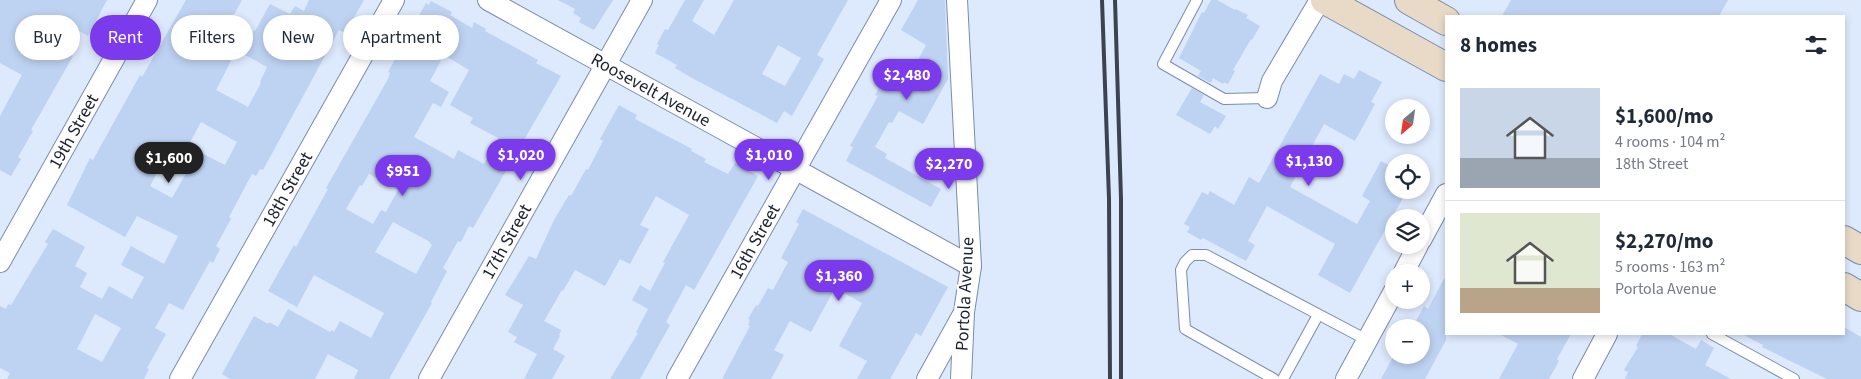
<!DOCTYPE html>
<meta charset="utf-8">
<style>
body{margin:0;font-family:"Source Sans 3",sans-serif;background:#f2f2f3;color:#1f2937;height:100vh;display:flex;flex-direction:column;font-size:19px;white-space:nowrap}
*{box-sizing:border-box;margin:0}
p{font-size:16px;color:#747a83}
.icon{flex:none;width:28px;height:28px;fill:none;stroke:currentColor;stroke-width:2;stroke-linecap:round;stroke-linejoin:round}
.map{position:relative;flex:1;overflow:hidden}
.panel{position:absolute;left:1445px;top:15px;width:400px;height:320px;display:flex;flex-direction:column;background:#fff;border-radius:0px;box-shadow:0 2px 8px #0003}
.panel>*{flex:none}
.guide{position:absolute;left:15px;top:15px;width:475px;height:45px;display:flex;gap:10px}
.needle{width:32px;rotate:209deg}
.controls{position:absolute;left:1385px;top:99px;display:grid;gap:10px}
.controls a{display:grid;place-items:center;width:45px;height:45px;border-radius:50%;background:#fff;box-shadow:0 2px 8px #0003;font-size:25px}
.price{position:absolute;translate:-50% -42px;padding:0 11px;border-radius:18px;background:#7c3aed;color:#fff;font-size:16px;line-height:32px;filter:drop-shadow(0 1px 2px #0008)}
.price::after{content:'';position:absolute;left:50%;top:30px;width:15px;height:11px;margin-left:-8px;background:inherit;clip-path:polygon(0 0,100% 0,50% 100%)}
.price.on{background:#222;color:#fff}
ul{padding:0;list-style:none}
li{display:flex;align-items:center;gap:15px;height:125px;padding:0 15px}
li+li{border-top:1px solid #e0e1e3}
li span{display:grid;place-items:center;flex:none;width:140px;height:100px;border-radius:0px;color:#555}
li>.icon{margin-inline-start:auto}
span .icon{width:60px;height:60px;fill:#fffc;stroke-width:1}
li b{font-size:21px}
h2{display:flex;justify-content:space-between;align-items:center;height:60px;padding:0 15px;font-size:21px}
.tag{padding:0 18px;border-radius:22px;background:#fff;box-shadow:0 2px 8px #0003;font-size:18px;line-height:45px}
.tag.on{background:#7c3aed;color:#fff}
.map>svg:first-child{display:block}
</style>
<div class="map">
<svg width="1861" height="379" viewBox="0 0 1861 379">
<rect width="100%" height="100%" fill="#dde9fd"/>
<!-- building -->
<g fill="#bed2f2" fill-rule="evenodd">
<polygon points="0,0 107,0 88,36 53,16 41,39 73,56 31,130 33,131 18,157 21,159 11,176 0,170 0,116 22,75 0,63"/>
<path d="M186 0H242L229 24 250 36 254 30 255 31 270 4 290 14 295 6 304 11 309 0H364L345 33 339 30 263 170 260 169 256 176 252 174 229 217 231 219 216 246 220 249 213 263 210 261 183 310 169 303 155 328 166 334 147 368 149 369 144 379H7L10 373 0 368V306L6 309 8 304 11 305 48 244 45 242 53 229 85 247 75 266 87 273 80 287 102 299 109 286 132 299 144 277 121 265 131 246 164 264 178 236 137 216 125 237 67 205 90 158 93 160 140 75 142 77ZM240 52 267 67 260 82 261 83 248 107 216 90 233 57 236 59ZM201 122 237 142 225 165 188 146ZM169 150 192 163 172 198 150 186ZM95 314 121 328 102 362 77 349Z"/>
<polygon points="558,0 613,0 594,30 579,22 581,18 573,13 575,9"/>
<path d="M685 0H704L692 21 714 35 734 0H848L817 55 824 59 792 116 784 111 777 123 692 78 675 68 677 65 655 53 659 45 657 44 665 29 668 30ZM778 45 801 58 785 86 762 74Z"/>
<polygon points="918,0 945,0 948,79 923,124 899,111 892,123 889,122 875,147 887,154 885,158 941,189 931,207 846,161 853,147 850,146 878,96 875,95 893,63 904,70 905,68 912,71 926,45 901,30"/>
<polygon points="1211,0 1217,0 1235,10 1235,9 1248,15 1246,18 1260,26 1252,40 1251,39 1233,70 1235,71 1228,84 1224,82 1223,84 1213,78 1211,83 1198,76 1201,71 1179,58 1202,12 1204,13"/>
<polygon points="1511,0 1728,0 1719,16 1502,16"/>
<path d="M431 1 452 12 450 15 472 28 474 22 486 29 485 31 538 60 536 63 561 76 473 228 469 226 461 242 458 241 443 268 447 271 431 302 432 303 389 379H354L358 370 328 354 315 379H230L222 374 254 316 268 324 269 322 278 327 288 309 330 332 332 330 334 332 340 321 371 338 384 313 314 275 297 307 268 291 294 245 296 247 328 189 326 188 388 79 390 73 388 72 426 3 429 5ZM444 55 469 70 450 105 473 118 470 123 498 138 484 164 458 150 454 159 414 137 433 103 441 107 449 92 430 81ZM369 174 398 190 386 212 381 210 373 224 346 209 360 185 362 186ZM393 222 430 242V243L432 245 416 274 375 252Z"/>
<polygon points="1359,70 1382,82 1371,102 1375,104 1355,141 1324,124 1290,187 1357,224 1370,201 1362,196 1381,161 1394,168 1394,193 1403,198 1350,293 1318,275 1335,244 1267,206 1248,241 1255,245 1246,261 1203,238 1201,240 1187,232 1190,227 1184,224 1202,192 1208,195 1210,191 1234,205 1249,177 1259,183 1320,74 1339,84 1344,74 1354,79"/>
<polygon points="1192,88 1204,95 1200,102 1226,116 1218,129 1215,126 1210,134 1176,115"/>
<polygon points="619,105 637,115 635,119 692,149 691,151 706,159 704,162 728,174 735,163 758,176 694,290 686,285 666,322 670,325 640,379 610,379 638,333 636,332 648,309 632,300 640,285 650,291 665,263 663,262 689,215 656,196 640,225 649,229 630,264 620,259 605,286 575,270 563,291 562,290 544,321 561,330 559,335 560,336 553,349 565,356 552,379 524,379 537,354 514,342 517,337 508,332 523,305 505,295 529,256 536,259 554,220 569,195 571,196 586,169 588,170 603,141 600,139"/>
<polygon points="803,209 948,287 921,336 916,333 890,379 857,379 867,361 839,346 862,303 835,288 811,332 790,321 774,350 784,355 771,379 722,379 750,326 748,325 750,320 748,319 756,305 758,306 768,288 773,290 788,262 781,258 799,224 796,222"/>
<polygon points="1446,275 1446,340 1425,379 1381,379 1394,355 1421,355 1421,328 1412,328 1424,306 1428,309"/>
<polygon points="1844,327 1861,337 1861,379 1827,379 1762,347 1763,345 1742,334 1844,334"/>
<polygon points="1499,334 1571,334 1557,359 1559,361 1549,379 1499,379 1518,344"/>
<polygon points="1642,334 1669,334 1696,349 1701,340 1714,348 1705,365 1731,379 1625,379 1628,372 1624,370 1638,347 1636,346"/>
</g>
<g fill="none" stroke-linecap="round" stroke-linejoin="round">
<!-- lane casing -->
<g stroke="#7a8dab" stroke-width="12">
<g id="lane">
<polyline points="1197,0 1163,64 1224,99 1267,98"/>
<polyline points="1712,334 1794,379"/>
<polyline points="1274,379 1185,329 1181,270 1185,262 1192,255 1206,255 1367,340"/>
<polyline points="1283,379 1318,315"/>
</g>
</g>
<!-- street casing -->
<g stroke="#7a8dab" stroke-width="22">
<g id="street">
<path id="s1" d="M488 0 971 266"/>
<polyline points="957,0 971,266 964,312 961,379"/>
<polyline points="1267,98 1272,81 1320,0"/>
<polyline points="1421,240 1446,194"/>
<path id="s2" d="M0 262 147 0"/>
<polyline points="1404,272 1418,245"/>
<path id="s3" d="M180 379 394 0"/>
<path id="s4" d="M429 379 642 0"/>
<path id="s5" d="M677 379 891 0"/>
<polyline points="927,379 962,316"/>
<polyline points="1346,379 1394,291"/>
<polyline points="1583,379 1607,334"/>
</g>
</g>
<!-- secondary casing -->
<g stroke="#7a8dab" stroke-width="30">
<g id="secondary">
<polyline points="1325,0 1446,67"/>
<polyline points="1409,0 1446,21"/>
<polyline points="1844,240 1861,250"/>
<polyline points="1844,287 1861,297"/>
</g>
</g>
<!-- lane -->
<use href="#lane" stroke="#fff" stroke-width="10"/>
<!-- street -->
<use href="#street" stroke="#fff" stroke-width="20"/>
<!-- secondary -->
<use href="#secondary" stroke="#e8dac6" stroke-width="28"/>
<!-- rail -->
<g stroke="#3b4351" stroke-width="4">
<polyline points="1102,0 1109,199 1110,379"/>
<polyline points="1115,0 1121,199 1121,379"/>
</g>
</g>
<g text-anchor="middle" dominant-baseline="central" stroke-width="5" stroke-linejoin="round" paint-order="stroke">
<!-- street labels -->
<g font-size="18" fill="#1b222e" stroke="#fff">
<text stroke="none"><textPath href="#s1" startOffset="186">Roosevelt Avenue</textPath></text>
<text stroke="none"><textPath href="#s2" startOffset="150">19th Street</textPath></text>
<text stroke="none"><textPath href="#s3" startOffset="218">18th Street</textPath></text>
<text stroke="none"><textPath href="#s4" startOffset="158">17th Street</textPath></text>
<text stroke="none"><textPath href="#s5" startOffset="158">16th Street</textPath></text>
<text transform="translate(965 294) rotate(-87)">Portola Avenue</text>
</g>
</g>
</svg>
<div class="controls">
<a><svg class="needle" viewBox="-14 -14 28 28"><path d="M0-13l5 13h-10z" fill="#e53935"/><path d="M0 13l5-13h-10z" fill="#747a83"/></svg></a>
<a><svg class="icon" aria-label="locate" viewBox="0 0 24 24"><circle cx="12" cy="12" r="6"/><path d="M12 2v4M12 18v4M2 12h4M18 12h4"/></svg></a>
<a><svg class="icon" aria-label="layers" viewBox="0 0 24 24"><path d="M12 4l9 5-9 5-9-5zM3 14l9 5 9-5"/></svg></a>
<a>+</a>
<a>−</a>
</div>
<b class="price" style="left:907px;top:101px">$2,480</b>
<b class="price" style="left:521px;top:181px">$1,020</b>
<b class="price" style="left:769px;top:181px">$1,010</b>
<b class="price on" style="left:169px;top:184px">$1,600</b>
<b class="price" style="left:1309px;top:187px">$1,130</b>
<b class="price" style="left:949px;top:190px">$2,270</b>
<b class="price" style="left:403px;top:197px">$951</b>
<b class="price" style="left:839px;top:302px">$1,360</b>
<div class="guide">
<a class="tag">Buy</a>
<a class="tag on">Rent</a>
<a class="tag">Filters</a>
<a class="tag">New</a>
<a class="tag">Apartment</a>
</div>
<section class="panel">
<h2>8 homes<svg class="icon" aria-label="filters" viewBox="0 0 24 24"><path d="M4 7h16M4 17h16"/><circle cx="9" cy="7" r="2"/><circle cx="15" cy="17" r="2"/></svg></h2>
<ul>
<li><span style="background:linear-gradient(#c9d6e8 70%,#9aa5b1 0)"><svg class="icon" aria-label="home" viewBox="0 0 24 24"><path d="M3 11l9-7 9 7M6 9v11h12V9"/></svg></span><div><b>$1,600/mo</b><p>4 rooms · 104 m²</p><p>18th Street</p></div></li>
<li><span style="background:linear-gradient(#dfe7d0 75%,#b9a48a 0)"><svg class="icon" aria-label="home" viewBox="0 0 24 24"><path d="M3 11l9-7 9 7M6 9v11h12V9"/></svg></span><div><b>$2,270/mo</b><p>5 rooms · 163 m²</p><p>Portola Avenue</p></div></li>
</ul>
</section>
</div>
